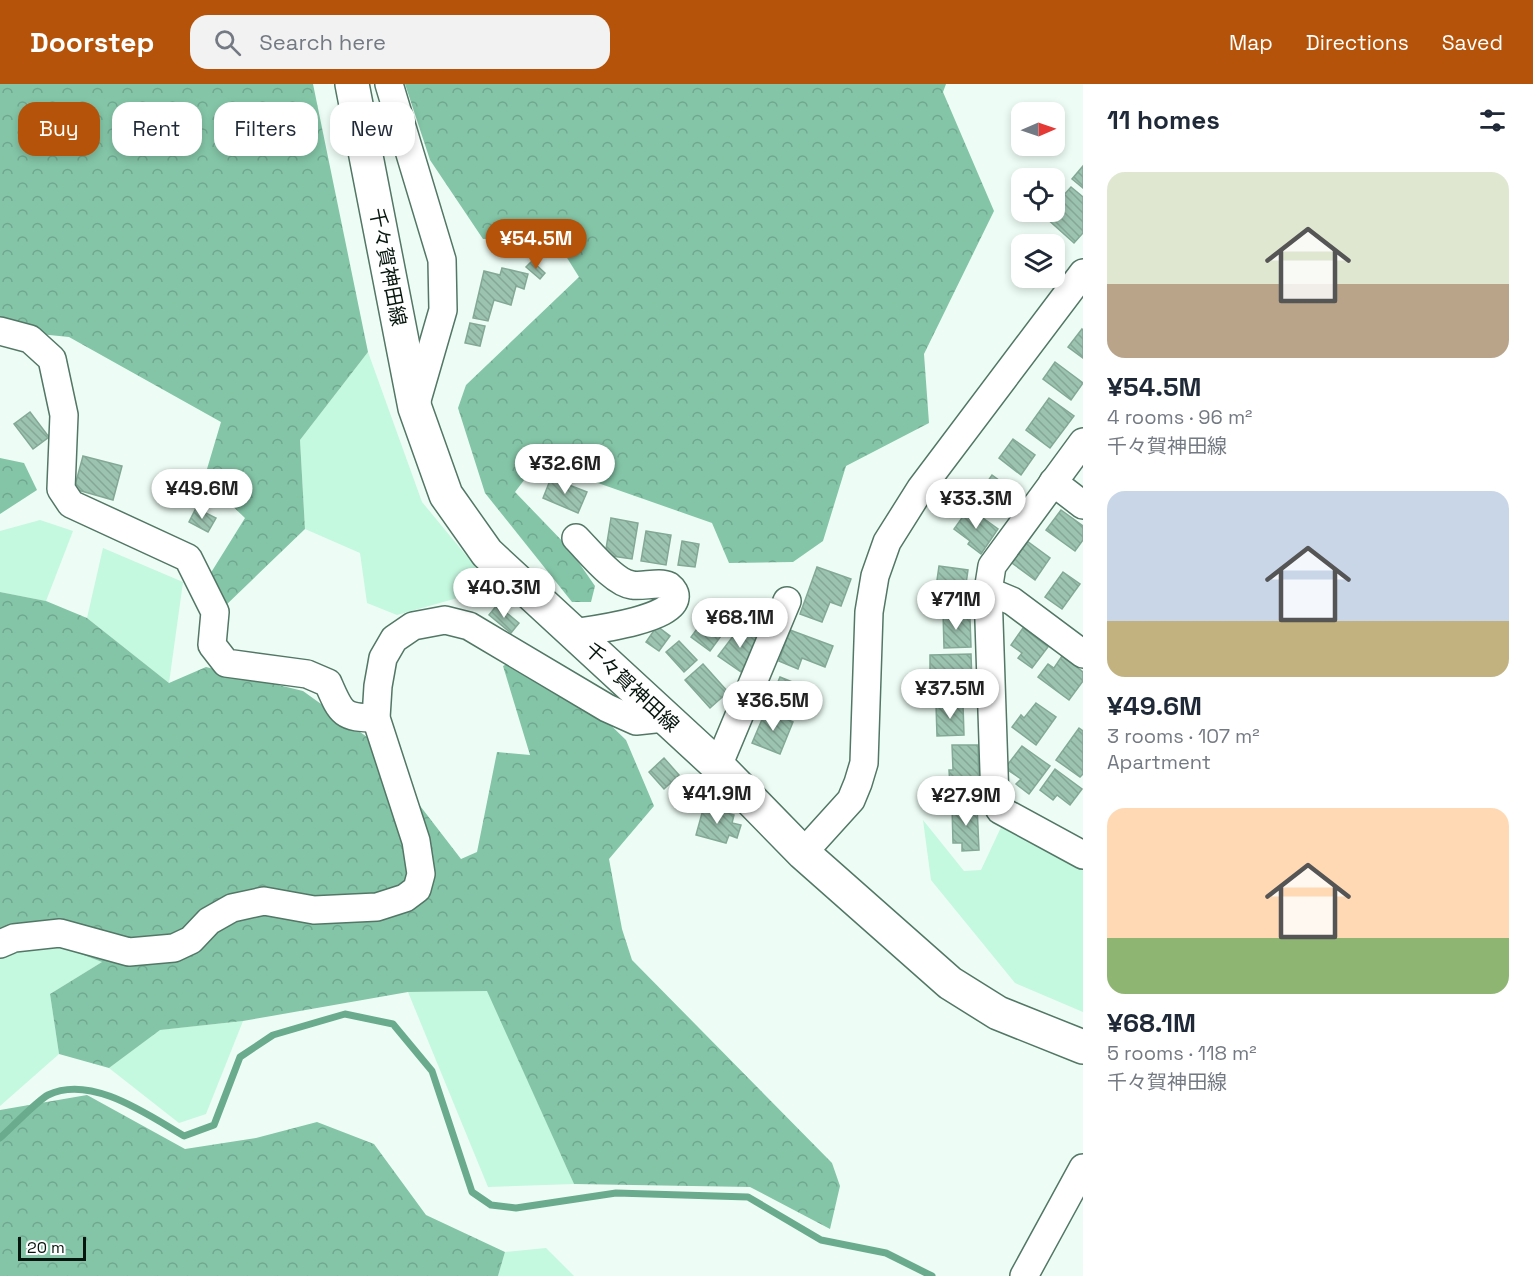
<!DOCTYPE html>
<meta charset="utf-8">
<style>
body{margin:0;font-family:"Space Grotesk","Noto Sans JP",sans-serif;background:#f2f2f3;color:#1f2937;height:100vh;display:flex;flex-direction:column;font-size:22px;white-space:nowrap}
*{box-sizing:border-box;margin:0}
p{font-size:20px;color:#747a83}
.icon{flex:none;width:33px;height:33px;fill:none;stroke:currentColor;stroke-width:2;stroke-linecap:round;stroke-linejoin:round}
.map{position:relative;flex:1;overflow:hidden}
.panel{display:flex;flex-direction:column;background:#fff;width:450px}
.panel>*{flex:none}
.banner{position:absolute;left:18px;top:18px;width:570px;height:54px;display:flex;gap:12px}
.needle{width:39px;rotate:88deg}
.tools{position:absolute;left:1011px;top:18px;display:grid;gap:12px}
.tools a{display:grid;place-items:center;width:54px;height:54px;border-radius:12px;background:#fff;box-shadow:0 3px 9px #0003;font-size:30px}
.scale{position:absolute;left:18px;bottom:15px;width:68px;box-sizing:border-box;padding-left:6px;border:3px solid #06150e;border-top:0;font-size:16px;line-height:21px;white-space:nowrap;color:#06150e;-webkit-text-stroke:4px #fff;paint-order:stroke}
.price{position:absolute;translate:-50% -51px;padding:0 14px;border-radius:21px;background:#fff;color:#222;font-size:20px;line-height:39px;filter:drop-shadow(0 2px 3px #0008)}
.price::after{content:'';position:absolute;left:50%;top:36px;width:18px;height:14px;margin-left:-9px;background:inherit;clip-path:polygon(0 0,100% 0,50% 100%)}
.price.active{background:#b45309;color:#fff}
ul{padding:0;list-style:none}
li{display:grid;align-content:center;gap:12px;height:318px;padding:0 24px}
li span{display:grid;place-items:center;height:186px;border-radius:18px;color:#555}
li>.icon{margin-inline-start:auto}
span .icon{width:108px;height:108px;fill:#fffc;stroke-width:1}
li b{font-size:26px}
h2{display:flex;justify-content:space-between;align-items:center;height:72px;padding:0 24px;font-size:26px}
.tag{padding:0 21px;border-radius:18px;background:#fff;box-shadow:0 3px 9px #0003;font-size:21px;line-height:54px}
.tag.active{background:#b45309;color:#fff}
header{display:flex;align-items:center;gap:36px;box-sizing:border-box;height:84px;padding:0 30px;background:#b45309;color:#fff}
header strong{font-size:28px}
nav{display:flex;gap:33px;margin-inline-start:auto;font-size:21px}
.search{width:420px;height:54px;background:#f2f2f3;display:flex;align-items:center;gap:15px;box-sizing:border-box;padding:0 21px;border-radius:18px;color:#747a83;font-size:22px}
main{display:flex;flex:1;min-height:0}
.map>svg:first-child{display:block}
</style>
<header>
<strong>Doorstep</strong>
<div class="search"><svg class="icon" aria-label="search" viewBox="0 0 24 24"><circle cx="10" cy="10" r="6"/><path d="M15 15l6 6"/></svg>Search here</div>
<nav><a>Map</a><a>Directions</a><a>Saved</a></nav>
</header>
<main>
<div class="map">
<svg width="1083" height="1192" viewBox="0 0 1083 1192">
<defs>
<pattern id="forest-crowns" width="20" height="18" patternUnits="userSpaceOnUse" patternTransform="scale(1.5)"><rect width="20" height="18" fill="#84c5a7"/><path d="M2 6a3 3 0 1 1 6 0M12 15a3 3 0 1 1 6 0" fill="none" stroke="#70a88f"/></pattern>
<pattern id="building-back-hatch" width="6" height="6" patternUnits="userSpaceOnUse" patternTransform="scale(1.5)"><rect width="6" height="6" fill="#9cc3b0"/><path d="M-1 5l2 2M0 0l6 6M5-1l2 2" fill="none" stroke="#85a796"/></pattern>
</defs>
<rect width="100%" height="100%" fill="#edfdf5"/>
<!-- grass -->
<g fill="#c4f8df">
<polygon points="368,268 422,418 493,504 397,531 367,519 360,469 305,445 300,356"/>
<polygon points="40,436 73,447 46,517 0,508 0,447"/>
<polygon points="103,464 183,498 169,599 87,534"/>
<polygon points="923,736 964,787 981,786 1003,739 1083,781 1083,928 1015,899 931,796"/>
<polygon points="49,858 102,878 50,910 59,970 0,1022 0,868"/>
<polygon points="488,907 574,1100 488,1103 408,908"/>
<polygon points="243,937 206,1030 179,1039 109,984 159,946"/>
<polygon points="546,1164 574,1192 498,1192 505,1168"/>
</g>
<!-- forest -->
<g fill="url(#forest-crowns)">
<polygon points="0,0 313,0 368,268 300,356 305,445 224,523 207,495 245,434 204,395 221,338 69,253 0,246"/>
<polygon points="405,0 946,0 943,8 994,127 924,270 929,339 846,382 823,457 793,478 729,479 712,439 538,378 515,408 568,463 595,502 591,518 572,518 485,409 458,324 466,301 579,193 554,153 483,155 430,76"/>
<polygon points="0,374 24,379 37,406 0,430"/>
<polygon points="0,508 46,517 87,534 169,599 206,583 303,607 367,653 461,775 477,768 497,668 530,671 503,582 533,566 626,656 654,722 609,775 622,845 632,876 832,1079 840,1102 830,1145 750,1103 574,1100 487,907 408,908 243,937 160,946 109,984 59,970 50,910 102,878 49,858 0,868"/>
<polygon points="87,1011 185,1065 256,1054 317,1038 374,1060 426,1131 505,1168 498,1192 0,1192 0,1026"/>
</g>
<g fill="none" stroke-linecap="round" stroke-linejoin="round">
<!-- stream -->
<path stroke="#6aab8e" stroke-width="7" d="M0 1054C10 1045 38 1016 48 1011 91 990 148 1031 184 1052L214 1041 240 973 273 951 345 930 393 940 432 987 472 1108 491 1121 516 1124 616 1109 748 1113 821 1156 886 1169 932 1192"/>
</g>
<!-- building -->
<g fill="url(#building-back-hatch)" stroke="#83a996" stroke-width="1.5">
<polygon points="1083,82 1083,104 1072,95"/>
<polygon points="1071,103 1083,113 1083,149 1074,159 1045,133 1050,128 1054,128 1054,122"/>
<polygon points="532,177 545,189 540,195 526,183"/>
<polygon points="502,184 528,190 524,205 516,202 511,221 494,216 488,237 473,234 484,187 500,191"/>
<polygon points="470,239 485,242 480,262 465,259"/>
<polygon points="1082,245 1083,246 1083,274 1068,263"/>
<polygon points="1055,278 1083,299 1071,316 1043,295"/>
<polygon points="1049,314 1074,332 1050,364 1026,346"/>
<polygon points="30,328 49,353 33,365 14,340"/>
<polygon points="1013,355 1035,371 1021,391 999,374"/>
<polygon points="83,372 122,382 113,416 74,405"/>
<polygon points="992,391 1018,410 1002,433 976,414"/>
<polygon points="551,394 587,408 578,429 543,414"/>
<polygon points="196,424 216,434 208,448 189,438"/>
<polygon points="969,424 998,445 981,470 968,460 970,457 954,445"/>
<polygon points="1061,426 1083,442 1083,456 1075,467 1046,446"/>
<polygon points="611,434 638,439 632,475 605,471"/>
<polygon points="646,447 671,451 666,481 641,477"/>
<polygon points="682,457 699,460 695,483 678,481"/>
<polygon points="1027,457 1050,474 1035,496 1012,479"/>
<polygon points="939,482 968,486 964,514 935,510"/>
<polygon points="817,483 851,495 841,522 830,518 822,538 800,530"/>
<polygon points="1063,488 1080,500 1062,525 1045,513"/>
<polygon points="497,521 519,539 511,549 489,531"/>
<polygon points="943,528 957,528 958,534 970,534 971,563 944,564"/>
<polygon points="705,534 724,548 710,567 691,553"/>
<polygon points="657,542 670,552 659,567 646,558"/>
<polygon points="740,543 762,558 741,588 718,572"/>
<polygon points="1023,544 1048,563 1032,584 1018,574 1022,569 1011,561"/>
<polygon points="790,546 833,562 825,583 802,574 798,585 779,577"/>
<polygon points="679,557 697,576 684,588 666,568"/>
<polygon points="971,570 972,599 930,600 930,571"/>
<polygon points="1062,572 1083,588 1083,597 1069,616 1038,593 1048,580 1054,584"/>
<polygon points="703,580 728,608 710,624 685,596"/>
<polygon points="780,593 812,606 801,632 769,619"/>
<polygon points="1036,619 1056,633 1036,661 1012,643 1021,631 1024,634"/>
<polygon points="963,620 964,651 937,652 936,621"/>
<polygon points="766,626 793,638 780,670 752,659"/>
<polygon points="1079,644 1083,647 1083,690 1080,693 1056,676"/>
<polygon points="952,661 978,661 979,716 954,717 954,702 950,702 949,686 953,686"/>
<polygon points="1022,662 1050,682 1029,710 1016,700 1021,695 1005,684"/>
<polygon points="664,674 679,691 664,705 649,688"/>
<polygon points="1055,685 1082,705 1070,721 1057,711 1053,716 1040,706"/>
<polygon points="977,721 979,766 962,767 962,759 953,759 952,722"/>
<polygon points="704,722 734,731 732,739 741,741 737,754 729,751 726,759 696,751"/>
</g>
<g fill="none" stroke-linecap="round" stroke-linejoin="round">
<!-- minor casing -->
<g stroke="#527766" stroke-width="30">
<g id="minor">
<polyline points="389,0 442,176 443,226 415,323"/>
<path d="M0 247 30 255 52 275 64 331 61 405 71 420 188 474 215 528 212 561 226 579 307 590 328 599C341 629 342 634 376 634"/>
<polyline points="1083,358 992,482 988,507 995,717 1000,726 1083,771"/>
<polyline points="1053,398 1083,421"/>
<polyline points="988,507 1012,517 1083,570"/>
<path d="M573 549C592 546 672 536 675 514 676 510 673 505 669 502 659 497 643 503 632 501 614 499 589 467 576 454"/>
<polyline points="718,682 787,517"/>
<polyline points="803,769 851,716 858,699 864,679 869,528 875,492 887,458 921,404 1083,189"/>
<polyline points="0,860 14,854 60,849 129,868 174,864 191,856 209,837 232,824 264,817 314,826 377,823 405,814 417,805 421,790 416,757 376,634 378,602 383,574 394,555 413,542 445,536 469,542 607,624 636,637 664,634"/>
<polyline points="1024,1192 1083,1084"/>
</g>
</g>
<!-- major casing -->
<g stroke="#527766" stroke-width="36">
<polyline id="major" points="352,0 415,324 446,411 487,469 718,682 803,769 950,899 998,929 1083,963"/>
</g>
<!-- minor -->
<use href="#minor" stroke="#fff" stroke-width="27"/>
<!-- major -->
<use href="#major" stroke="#fff" stroke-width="33"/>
</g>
<g text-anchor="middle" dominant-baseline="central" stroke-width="4.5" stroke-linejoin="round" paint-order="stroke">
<!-- street labels -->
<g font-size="20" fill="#06150e" stroke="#fff">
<text transform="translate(388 183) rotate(79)">千々賀神田線</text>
<text transform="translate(632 603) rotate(43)">千々賀神田線</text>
</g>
</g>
</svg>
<div class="tools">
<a><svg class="needle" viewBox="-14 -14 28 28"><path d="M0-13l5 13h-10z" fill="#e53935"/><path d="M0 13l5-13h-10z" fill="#747a83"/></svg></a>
<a><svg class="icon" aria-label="locate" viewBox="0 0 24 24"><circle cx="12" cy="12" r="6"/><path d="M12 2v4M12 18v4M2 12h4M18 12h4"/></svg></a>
<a><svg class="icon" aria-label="layers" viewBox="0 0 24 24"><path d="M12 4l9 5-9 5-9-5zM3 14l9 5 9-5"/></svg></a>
</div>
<div class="scale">20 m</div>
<b class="price active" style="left:536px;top:186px">¥54.5M</b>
<b class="price" style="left:565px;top:411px">¥32.6M</b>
<b class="price" style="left:202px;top:436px">¥49.6M</b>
<b class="price" style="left:976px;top:446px">¥33.3M</b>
<b class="price" style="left:504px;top:535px">¥40.3M</b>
<b class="price" style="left:956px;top:547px">¥71M</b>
<b class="price" style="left:740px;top:565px">¥68.1M</b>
<b class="price" style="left:950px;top:636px">¥37.5M</b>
<b class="price" style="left:773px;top:648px">¥36.5M</b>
<b class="price" style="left:717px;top:741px">¥41.9M</b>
<b class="price" style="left:966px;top:743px">¥27.9M</b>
<div class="banner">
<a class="tag active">Buy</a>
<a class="tag">Rent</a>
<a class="tag">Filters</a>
<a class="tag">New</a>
</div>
</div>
<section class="panel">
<h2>11 homes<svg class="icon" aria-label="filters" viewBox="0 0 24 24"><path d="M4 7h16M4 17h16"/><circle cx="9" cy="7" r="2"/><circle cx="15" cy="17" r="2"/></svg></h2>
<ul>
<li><span style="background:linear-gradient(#dfe7d0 60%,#b9a48a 0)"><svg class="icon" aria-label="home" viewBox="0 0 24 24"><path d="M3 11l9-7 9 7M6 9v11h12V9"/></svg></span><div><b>¥54.5M</b><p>4 rooms · 96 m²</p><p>千々賀神田線</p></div></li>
<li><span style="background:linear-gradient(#c9d6e8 70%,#c2b280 0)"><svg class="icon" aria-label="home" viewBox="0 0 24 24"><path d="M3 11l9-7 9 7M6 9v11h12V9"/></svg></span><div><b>¥49.6M</b><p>3 rooms · 107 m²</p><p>Apartment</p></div></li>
<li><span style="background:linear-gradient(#ffd9b3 70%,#8fb573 0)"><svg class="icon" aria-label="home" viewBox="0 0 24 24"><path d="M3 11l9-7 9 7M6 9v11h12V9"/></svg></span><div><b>¥68.1M</b><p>5 rooms · 118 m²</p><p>千々賀神田線</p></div></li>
</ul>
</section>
</main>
